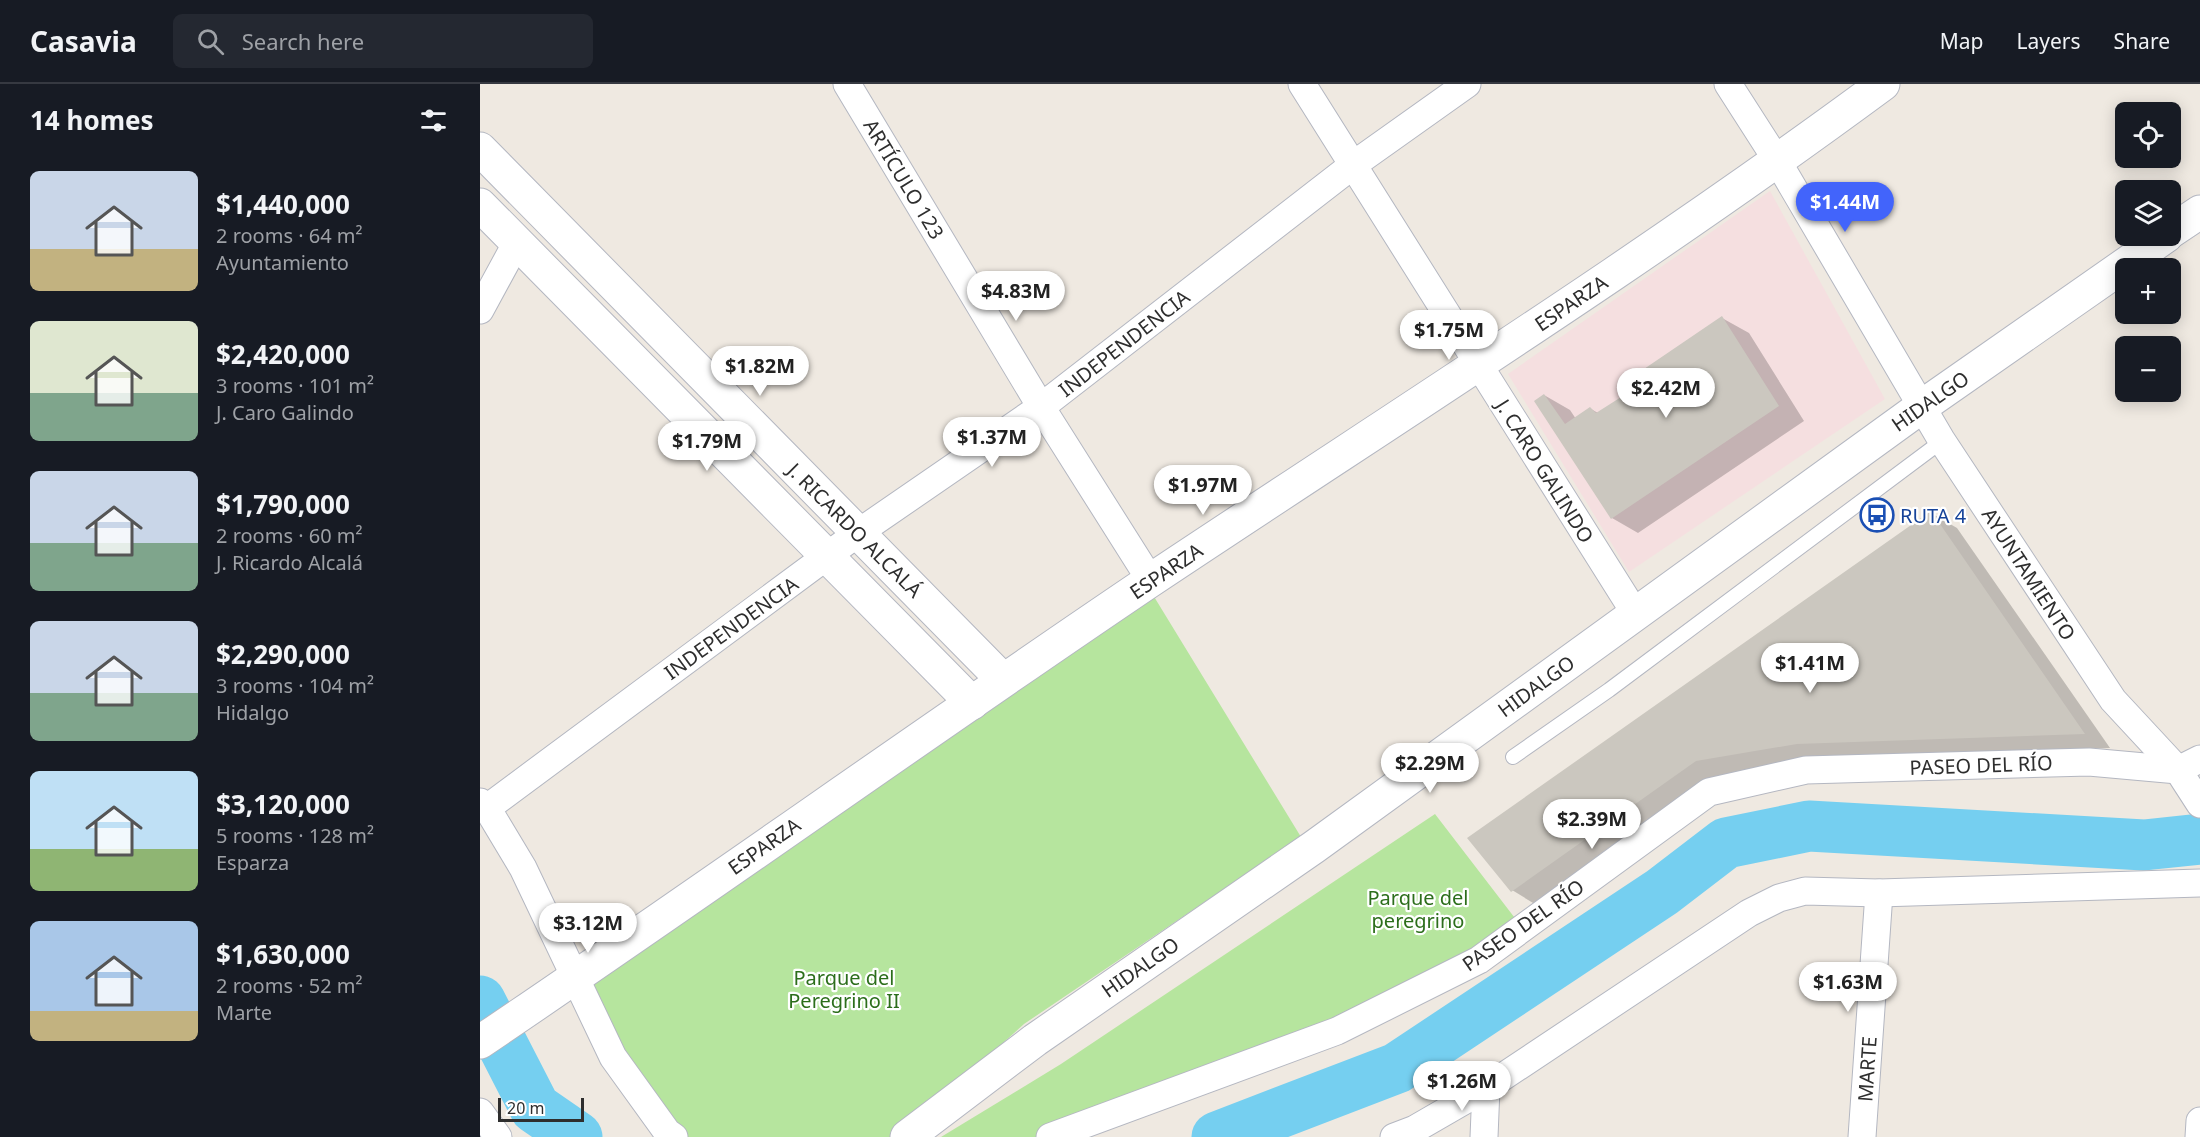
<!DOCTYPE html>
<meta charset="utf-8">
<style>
body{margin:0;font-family:"Noto Sans",sans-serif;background:#242831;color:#f1f3f6;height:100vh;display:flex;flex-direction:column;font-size:22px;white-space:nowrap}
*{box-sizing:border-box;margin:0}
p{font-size:20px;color:#9ea1a6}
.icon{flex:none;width:33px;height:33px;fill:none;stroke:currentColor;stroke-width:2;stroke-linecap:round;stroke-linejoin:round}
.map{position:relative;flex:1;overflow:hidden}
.panel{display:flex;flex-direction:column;background:#171b24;width:480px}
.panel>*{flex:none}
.tools{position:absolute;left:1635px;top:18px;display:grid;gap:12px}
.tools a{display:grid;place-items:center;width:66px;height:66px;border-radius:9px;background:#171b24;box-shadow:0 3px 15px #0003;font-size:30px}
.scale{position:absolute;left:18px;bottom:15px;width:86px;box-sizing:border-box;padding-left:6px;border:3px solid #2e2e2e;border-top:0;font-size:16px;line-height:21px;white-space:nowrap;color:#2e2e2e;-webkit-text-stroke:4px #fff;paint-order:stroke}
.price{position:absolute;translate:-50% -51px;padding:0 14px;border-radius:21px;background:#fff;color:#222;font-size:20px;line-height:39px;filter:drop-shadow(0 2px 3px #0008)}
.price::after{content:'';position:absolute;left:50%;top:36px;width:18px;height:14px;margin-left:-9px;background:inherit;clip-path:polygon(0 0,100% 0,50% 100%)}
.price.selected{background:#4264fb;color:#fff}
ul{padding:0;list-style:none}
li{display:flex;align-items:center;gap:18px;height:150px;padding:0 30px}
li span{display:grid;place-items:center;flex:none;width:168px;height:120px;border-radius:9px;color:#555}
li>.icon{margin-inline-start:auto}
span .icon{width:72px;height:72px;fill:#fffc;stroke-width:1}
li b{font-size:26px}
h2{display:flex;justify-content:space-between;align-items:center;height:72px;padding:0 30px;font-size:26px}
header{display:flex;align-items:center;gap:36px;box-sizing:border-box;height:84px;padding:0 30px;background:#171b24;border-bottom:2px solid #363941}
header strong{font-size:28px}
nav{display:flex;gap:33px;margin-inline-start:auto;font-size:21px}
.search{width:420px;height:54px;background:#242831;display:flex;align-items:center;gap:15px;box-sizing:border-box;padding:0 21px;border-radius:9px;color:#9ea1a6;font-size:22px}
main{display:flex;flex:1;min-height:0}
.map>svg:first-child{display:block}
</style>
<header>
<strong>Casavia</strong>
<div class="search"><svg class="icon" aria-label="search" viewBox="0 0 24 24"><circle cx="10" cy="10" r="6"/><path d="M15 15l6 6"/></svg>Search here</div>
<nav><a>Map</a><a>Layers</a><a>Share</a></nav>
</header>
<main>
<section class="panel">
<h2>14 homes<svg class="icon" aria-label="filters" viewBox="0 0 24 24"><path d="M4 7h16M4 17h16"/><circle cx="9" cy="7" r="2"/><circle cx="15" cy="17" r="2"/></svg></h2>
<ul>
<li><span style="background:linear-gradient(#c9d6e8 65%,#c2b280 0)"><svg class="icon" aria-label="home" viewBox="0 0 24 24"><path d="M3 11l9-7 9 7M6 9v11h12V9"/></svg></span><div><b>$1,440,000</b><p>2 rooms · 64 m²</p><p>Ayuntamiento</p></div></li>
<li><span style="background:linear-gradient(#dfe7d0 60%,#7fa58c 0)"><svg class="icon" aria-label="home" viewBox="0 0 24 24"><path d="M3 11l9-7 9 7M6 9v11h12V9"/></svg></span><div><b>$2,420,000</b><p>3 rooms · 101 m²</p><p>J. Caro Galindo</p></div></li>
<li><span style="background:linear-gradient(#c9d6e8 60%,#7fa58c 0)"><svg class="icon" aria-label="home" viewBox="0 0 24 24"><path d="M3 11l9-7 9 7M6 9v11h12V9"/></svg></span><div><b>$1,790,000</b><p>2 rooms · 60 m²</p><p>J. Ricardo Alcalá</p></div></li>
<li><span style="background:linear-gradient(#c9d6e8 60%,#7fa58c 0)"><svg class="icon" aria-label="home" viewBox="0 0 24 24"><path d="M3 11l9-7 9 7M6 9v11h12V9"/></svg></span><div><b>$2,290,000</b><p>3 rooms · 104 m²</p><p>Hidalgo</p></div></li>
<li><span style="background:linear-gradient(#bfe0f5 65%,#8fb573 0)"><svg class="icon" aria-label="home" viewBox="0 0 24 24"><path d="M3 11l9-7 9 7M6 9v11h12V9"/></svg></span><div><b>$3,120,000</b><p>5 rooms · 128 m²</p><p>Esparza</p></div></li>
<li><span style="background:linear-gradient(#a9c7e8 75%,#c2b280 0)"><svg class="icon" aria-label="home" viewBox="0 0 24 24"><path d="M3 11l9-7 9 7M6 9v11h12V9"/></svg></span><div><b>$1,630,000</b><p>2 rooms · 52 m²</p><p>Marte</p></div></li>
</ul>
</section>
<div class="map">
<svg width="1720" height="1053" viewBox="0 0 1720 1053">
<rect width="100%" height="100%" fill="#efe9e1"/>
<!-- medical -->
<polygon fill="#f5dfe0" points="1290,107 1405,315 1149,488 1028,290"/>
<!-- green -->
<g fill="#b6e59e">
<polygon points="673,511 821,753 544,940 418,1053 201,1053 189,1044 106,905"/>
<polygon points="955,730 1041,842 829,954 559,1053 461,1053 581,980"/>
</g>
<!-- shadow -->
<g fill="#0003">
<polygon points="1242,234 1269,249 1324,337 1158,449 1132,434 1064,311 1090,326 1096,335 1111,325 1118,329 1173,294"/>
<polygon points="1451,429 1477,444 1630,664 1344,675 1243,692 1058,822 1032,806"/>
</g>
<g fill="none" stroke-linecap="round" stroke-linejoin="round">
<!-- river -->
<g stroke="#75cff0" stroke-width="51">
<polyline points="0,917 55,1024 97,1053"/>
<polyline points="737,1053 917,984 1182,808 1246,759 1329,742 1664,761 1720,755"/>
</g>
</g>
<!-- building -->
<g fill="#cbc7bf">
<polygon points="1242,232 1299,322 1131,435 1054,317 1064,310 1085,340 1110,323 1116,329 1171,294 1164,285"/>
<polygon points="1451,427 1605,650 1317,660 1216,677 1031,808 987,754"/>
</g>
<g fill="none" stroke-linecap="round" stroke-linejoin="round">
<!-- service casing -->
<g stroke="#b4b7c1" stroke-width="16">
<polyline id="service" points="1033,673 1129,606 1462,357"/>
</g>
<!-- minor casing -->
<g stroke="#b4b7c1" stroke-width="29">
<g id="minor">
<polyline points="367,0 561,323 671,497"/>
<polyline points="822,0 1155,529"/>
<polyline points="1248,0 1298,78 1462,357 1633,616 1698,686 1720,720"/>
<polyline points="0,226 37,158"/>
<polyline points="0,718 7,724 43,784 133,973 187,1048 194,1053"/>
<polyline points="7,724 378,449 561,323 873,81 987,0"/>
<polyline points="0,1028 18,1053"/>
<polyline points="570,1053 857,947 999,876 1229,708 1326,686 1609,678 1698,686 1720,675"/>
<polyline points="914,1053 935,1045 1006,1004 1269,829 1299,814 1325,807 1399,809 1720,799"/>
<polyline points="1004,1053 1006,1004"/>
<polyline points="1382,1053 1399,809"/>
<polyline points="1719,1053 1720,1037"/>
</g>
</g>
<!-- tertiary casing -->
<g stroke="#b4b7c1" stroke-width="35">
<g id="tertiary">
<polyline points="0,65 523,596"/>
<polyline points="0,121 492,619"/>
<polyline points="1690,148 1720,128"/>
<path d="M0 958C224 807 444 649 668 498 914 334 1165 176 1403 0"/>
<polyline points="427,1053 555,956 834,763 1441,323 1686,152"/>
</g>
</g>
<!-- service -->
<use href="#service" stroke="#fff" stroke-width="14"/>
<!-- minor -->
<use href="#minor" stroke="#fff" stroke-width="27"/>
<!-- tertiary -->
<use href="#tertiary" stroke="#fff" stroke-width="33"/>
</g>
<!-- icons -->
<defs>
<g id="bus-ring" transform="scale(1.725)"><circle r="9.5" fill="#fff" stroke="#1a4fb4" stroke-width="1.5"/><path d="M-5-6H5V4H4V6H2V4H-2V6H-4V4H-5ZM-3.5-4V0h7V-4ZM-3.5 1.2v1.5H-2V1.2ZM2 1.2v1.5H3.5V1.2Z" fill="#1a4fb4"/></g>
</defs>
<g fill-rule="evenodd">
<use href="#bus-ring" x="1397" y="431"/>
</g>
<g text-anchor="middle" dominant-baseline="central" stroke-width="4.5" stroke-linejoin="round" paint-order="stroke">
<!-- street labels -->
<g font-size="20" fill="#2e2e2e" stroke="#fff">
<text transform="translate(424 95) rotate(59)">ARTÍCULO 123</text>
<text transform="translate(1091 219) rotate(-34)">ESPARZA</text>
<text transform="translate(644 259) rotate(-38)">INDEPENDENCIA</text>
<text transform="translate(1450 317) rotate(-35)">HIDALGO</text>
<text transform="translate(1065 387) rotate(58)">J. CARO GALINDO</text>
<text transform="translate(375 446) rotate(45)">J. RICARDO ALCALÁ</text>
<text transform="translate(686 487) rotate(-34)">ESPARZA</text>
<text transform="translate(1549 490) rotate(57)">AYUNTAMIENTO</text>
<text transform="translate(251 544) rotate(-36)">INDEPENDENCIA</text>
<text transform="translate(1056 602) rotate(-36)">HIDALGO</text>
<text transform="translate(1501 681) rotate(-2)">PASEO DEL RÍO</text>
<text transform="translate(284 762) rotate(-35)">ESPARZA</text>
<text transform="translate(1043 841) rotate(-35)">PASEO DEL RÍO</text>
<text transform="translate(660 883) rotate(-35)">HIDALGO</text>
<text transform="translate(1387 985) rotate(-86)">MARTE</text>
</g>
<!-- transit labels -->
<g font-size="20" fill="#164399" stroke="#fff" text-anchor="start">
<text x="1420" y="431">RUTA 4</text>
</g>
<!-- park labels -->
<g font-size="20" fill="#2c6e1b" stroke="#fff">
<text x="938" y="813">Parque del<tspan x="938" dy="23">peregrino</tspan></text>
<text x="364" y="893">Parque del<tspan x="364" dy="23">Peregrino II</tspan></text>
</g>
</g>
</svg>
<div class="tools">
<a><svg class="icon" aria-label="locate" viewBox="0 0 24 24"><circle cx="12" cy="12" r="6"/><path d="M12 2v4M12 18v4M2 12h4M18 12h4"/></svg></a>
<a><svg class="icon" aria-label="layers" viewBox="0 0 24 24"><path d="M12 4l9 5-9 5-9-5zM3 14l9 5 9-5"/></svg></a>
<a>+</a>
<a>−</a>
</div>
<div class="scale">20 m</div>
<b class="price selected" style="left:1365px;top:149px">$1.44M</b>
<b class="price" style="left:536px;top:238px">$4.83M</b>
<b class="price" style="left:969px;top:277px">$1.75M</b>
<b class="price" style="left:280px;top:313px">$1.82M</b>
<b class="price" style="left:1186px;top:335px">$2.42M</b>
<b class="price" style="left:512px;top:384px">$1.37M</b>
<b class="price" style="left:227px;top:388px">$1.79M</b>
<b class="price" style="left:723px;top:432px">$1.97M</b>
<b class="price" style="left:1330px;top:610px">$1.41M</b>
<b class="price" style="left:950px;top:710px">$2.29M</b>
<b class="price" style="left:1112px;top:766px">$2.39M</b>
<b class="price" style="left:108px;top:870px">$3.12M</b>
<b class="price" style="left:1368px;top:929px">$1.63M</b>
<b class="price" style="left:982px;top:1028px">$1.26M</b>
</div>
</main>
